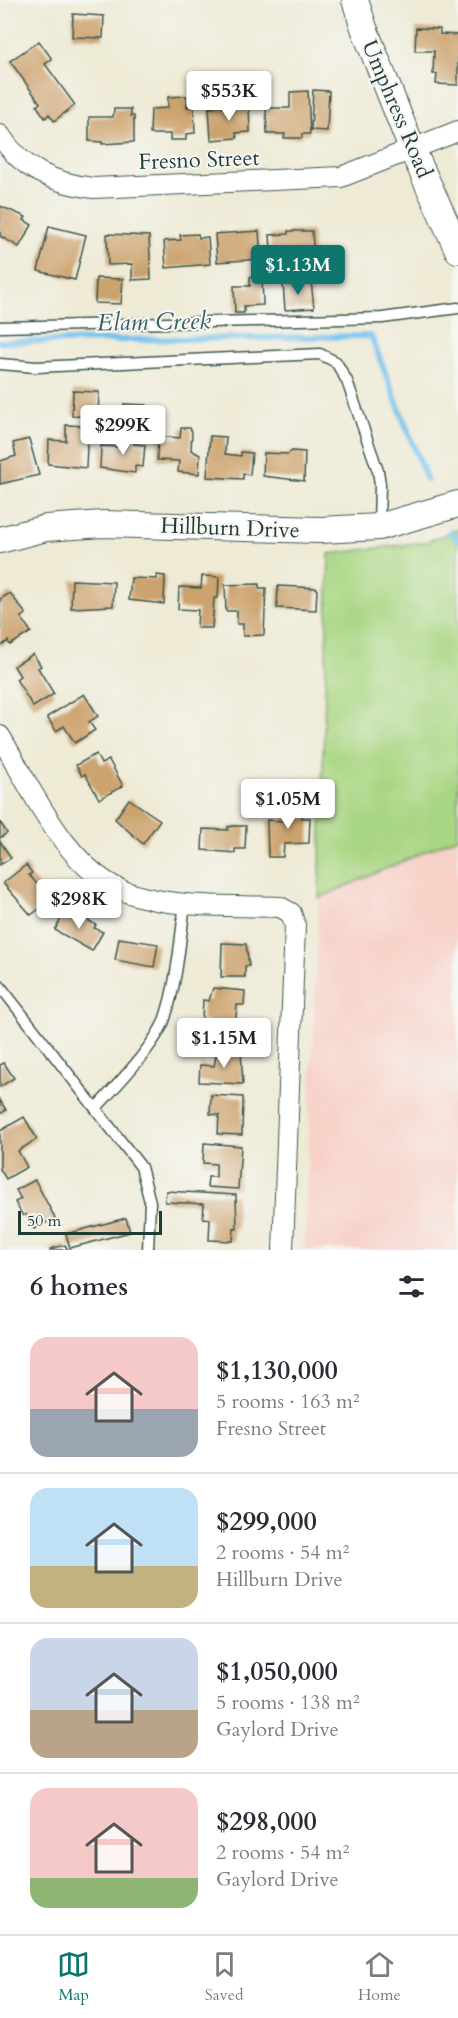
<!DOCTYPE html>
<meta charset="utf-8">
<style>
body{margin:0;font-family:Cardo,serif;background:#f2f2f3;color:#2b2b33;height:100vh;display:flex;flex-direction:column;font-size:22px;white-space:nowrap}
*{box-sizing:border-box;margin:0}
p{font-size:20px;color:#7c7c81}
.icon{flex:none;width:33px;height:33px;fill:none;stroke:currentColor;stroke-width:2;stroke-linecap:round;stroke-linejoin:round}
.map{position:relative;height:1250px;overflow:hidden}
.side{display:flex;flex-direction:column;background:#fff;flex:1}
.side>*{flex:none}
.scale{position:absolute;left:18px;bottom:15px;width:144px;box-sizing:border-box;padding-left:6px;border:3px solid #1f3d34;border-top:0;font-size:16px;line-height:21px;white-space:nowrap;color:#1f3d34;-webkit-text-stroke:4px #f6f6f2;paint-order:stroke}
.price{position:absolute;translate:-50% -51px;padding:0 14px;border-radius:6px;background:#fff;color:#222;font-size:20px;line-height:39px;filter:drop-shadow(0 2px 3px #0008)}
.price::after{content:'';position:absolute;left:50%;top:36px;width:18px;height:14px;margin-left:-9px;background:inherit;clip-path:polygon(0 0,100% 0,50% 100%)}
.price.current{background:#0f766e;color:#fff}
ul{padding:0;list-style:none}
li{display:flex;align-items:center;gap:18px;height:150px;padding:0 30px}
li+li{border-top:2px solid #e1e1e2}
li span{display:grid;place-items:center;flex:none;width:168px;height:120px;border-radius:18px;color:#555}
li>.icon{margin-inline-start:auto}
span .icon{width:72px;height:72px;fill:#fffc;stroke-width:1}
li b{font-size:26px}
h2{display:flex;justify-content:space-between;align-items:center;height:72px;padding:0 30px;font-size:26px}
.tabs{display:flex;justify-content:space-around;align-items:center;height:84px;border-top:2px solid #e1e1e2;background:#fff;font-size:16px;color:#7c7c81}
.tabs a{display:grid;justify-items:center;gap:3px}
.tabs .current{color:#0f766e}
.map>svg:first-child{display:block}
</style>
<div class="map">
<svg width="458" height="1250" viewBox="0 0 458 1250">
<rect width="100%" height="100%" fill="#f6f6f2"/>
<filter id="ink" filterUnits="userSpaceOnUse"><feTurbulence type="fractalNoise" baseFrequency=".0167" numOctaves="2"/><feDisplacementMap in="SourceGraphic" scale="12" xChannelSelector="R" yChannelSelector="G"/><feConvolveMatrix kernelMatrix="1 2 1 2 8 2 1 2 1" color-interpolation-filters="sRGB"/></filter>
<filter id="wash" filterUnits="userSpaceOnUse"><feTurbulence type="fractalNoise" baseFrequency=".008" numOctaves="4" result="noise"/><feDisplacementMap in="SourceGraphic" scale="24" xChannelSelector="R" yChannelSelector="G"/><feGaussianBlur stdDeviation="1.35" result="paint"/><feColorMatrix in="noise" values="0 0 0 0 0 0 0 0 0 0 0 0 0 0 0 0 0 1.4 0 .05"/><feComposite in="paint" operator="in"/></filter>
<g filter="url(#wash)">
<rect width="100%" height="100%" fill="#eeead5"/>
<!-- built -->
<polygon fill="#f7d1c8" points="458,837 458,1250 304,1250 319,898"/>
<!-- green -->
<polygon fill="#a9d682" stroke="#648a5b" stroke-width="1.5" points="458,529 458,837 319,898 329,554 426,542"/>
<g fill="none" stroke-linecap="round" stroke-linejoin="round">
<!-- stream -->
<g stroke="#72c1ed" stroke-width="6">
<polyline points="0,342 371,336 427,480"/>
<polyline points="451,532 458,540"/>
</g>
</g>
<g id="blocks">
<!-- building -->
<g fill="#cca26d">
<polygon points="73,14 104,16 103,38 72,37"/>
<polygon points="416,28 440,29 440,34 458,35 458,85 436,84 437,74 433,74 434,51 415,51"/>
<polygon points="39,41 52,59 45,64 75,105 54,121 49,114 45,118 37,106 40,103 10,61"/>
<polygon points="313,90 329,91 327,131 311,130"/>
<polygon points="308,91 310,134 302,134 302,138 284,138 285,134 267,134 266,108 290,108 290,92"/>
<polygon points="187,96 187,107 194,106 195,133 186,134 186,140 170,140 170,134 150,134 151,109 168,108 168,97"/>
<polygon points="249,106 250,132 236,133 237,138 211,140 209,108"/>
<polygon points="114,109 131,109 131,116 134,116 134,142 102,144 102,142 89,141 89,117 113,117"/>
<polygon points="0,206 26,217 24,220 32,225 19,247 0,236"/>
<polygon points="49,226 86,235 75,280 38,271"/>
<polygon points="259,231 261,259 217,262 215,234"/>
<polygon points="288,231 312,231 314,259 307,260 308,275 290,276 289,261 272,262 270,235 288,234"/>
<polygon points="107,234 149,236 151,279 132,280 132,264 108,265"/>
<polygon points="198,234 199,238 208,237 210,264 166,268 164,241 181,240 180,235"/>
<polygon points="262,276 263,305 244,306 244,313 235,313 234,286 250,286 250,277"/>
<polygon points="96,278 123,279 121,304 95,303"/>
<polygon points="311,281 314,308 285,310 283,283"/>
<polygon points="73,391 99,392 98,417 72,416"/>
<polygon points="124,404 147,405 146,434 123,433"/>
<polygon points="66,425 88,426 86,468 48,464 49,440 66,441"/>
<polygon points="181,428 190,428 192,432 191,450 200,455 199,474 178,472 179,461 157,460 158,436 180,438"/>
<polygon points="210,436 226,437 225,454 241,456 241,452 252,453 250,475 243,474 243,479 207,477"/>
<polygon points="122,437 134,437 134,444 145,445 143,467 135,466 135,473 100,468 101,446 121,447"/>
<polygon points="29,439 39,475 0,484 0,461 16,456 13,443"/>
<polygon points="292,451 305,452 304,481 263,476 264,453 288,454"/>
<polygon points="157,575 165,576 164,604 129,600 131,578 157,579"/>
<polygon points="202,576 219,577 218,598 214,598 212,628 197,628 198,610 178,609 179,587 201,588"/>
<polygon points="72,580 114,582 113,606 71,608"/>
<polygon points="259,584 259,588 266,588 264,635 243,636 243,624 237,624 237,611 226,611 225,585"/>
<polygon points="278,586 317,588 316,610 277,608"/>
<polygon points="10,593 26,614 21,617 31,632 10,645 8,641 0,647 0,599"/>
<polygon points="33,654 41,666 38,668 54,694 33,707 16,679 20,676 14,666"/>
<polygon points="84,694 98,716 89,722 95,730 75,743 64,726 56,731 47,717"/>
<polygon points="96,754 101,764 109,760 123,786 99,799 85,774 82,776 76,765"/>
<polygon points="129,799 160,820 143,844 115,819"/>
<polygon points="285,801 301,802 302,818 310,818 309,843 284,844 283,857 268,857 267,820 284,821"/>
<polygon points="0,822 7,833 0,838"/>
<polygon points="234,826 246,826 245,849 235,849 235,853 202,850 203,829 228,830 228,827"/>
<polygon points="0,841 11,858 0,865"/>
<polygon points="26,865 32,873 29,875 51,900 31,915 3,883"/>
<polygon points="67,908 96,925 94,928 103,932 92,951 55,930"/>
<polygon points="119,938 158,944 154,967 115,960"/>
<polygon points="222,943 246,944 249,966 245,966 245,977 221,977"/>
<polygon points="213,988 245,991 244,1005 237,1005 235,1028 208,1026 208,1020 202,1020 203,1000 209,1001"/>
<polygon points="217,1050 241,1051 243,1084 199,1082 200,1065 214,1066"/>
<polygon points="4,1063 14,1078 0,1087 0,1065"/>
<polygon points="211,1095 243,1097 242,1135 218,1134 219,1115 210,1114"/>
<polygon points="0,1100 6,1110 0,1114"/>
<polygon points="24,1117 37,1139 18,1151 27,1167 6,1179 0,1169 0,1131"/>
<polygon points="204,1143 241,1146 238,1189 207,1187 208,1177 216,1177 216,1164 203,1163"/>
<polygon points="35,1180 55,1218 34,1229 26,1214 23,1216 15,1202 21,1199 16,1190"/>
<polygon points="166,1191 236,1195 237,1229 234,1228 233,1241 209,1240 210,1219 203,1218 204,1204 165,1202"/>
<polygon points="126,1218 130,1232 70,1248 66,1234"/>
<polygon points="65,1245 68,1250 50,1250 50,1249"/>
</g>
</g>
</g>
<g filter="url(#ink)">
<use href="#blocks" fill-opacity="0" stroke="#3e574c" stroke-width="1.5"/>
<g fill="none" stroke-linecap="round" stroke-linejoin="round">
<!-- service casing -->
<g stroke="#3e574c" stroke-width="13">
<g id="service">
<polyline points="0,327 382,318 458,308"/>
<polyline points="0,364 36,367 320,354 336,362 347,381 378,471 380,484 379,526"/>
<polyline points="0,986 141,1167 150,1202 148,1250"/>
<path d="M96 1108C116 1086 153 1048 164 1021 177 984 180 942 185 903"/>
</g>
</g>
<!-- minor casing -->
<g stroke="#3e574c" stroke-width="22">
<g id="minor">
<path d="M0 135C22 170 54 183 93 188L341 177 458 131"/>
<path d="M0 736C31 788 68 873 129 893 176 909 231 905 280 907L291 913 295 925 283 1250"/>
</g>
</g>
<!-- tertiary casing -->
<g stroke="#3e574c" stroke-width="28">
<g id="tertiary">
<polyline points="355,0 364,28 412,149 458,250"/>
<polyline points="0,540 46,528 103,524 320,530 379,527 458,504"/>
</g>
</g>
<!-- service -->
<use href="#service" stroke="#fff" stroke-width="10"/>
<!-- minor -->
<use href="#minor" stroke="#fff" stroke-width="20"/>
<!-- tertiary -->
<use href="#tertiary" stroke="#fff" stroke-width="26"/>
</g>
</g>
<g text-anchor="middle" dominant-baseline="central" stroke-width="4.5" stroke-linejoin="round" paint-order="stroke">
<!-- street labels -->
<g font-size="22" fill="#1f3d34" stroke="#f6f6f2">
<text transform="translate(397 109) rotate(67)">Umphress Road</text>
<text transform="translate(199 160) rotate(-2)">Fresno Street</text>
<text transform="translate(230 528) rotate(2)">Hillburn Drive</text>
</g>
<!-- water labels -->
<g font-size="24" font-style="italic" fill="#345e62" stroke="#f6f6f2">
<text transform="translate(154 322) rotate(-1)">Elam Creek</text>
</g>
</g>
</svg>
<div class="scale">50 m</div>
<b class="price" style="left:229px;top:122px">$553K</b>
<b class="price current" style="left:298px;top:296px">$1.13M</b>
<b class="price" style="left:123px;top:456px">$299K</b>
<b class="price" style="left:288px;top:830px">$1.05M</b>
<b class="price" style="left:79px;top:930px">$298K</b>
<b class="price" style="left:224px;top:1069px">$1.15M</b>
</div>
<section class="side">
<h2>6 homes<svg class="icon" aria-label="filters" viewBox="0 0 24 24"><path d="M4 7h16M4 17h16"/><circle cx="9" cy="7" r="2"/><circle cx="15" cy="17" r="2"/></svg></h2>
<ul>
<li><span style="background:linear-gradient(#f6c9c9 60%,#9aa5b1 0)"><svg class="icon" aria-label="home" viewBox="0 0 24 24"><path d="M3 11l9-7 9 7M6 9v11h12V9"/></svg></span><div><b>$1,130,000</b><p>5 rooms · 163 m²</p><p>Fresno Street</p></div></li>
<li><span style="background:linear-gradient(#bfe0f5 65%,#c2b280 0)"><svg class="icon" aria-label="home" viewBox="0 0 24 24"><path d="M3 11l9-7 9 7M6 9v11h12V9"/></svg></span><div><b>$299,000</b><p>2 rooms · 54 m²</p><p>Hillburn Drive</p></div></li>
<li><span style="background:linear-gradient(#c9d6e8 60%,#b9a48a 0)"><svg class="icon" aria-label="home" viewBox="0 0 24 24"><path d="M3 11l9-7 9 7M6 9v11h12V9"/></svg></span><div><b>$1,050,000</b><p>5 rooms · 138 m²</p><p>Gaylord Drive</p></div></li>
<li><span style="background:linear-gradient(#f6c9c9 75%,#8fb573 0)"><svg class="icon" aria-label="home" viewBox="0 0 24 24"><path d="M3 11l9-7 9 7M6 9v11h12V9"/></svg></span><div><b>$298,000</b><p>2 rooms · 54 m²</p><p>Gaylord Drive</p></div></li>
</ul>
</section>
<nav class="tabs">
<a class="current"><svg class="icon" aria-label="map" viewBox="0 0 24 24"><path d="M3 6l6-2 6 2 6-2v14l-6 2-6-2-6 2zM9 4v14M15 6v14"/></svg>Map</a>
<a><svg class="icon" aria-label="saved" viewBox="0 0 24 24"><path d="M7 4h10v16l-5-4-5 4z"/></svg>Saved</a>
<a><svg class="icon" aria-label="home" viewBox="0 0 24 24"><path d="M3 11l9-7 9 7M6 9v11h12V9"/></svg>Home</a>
</nav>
